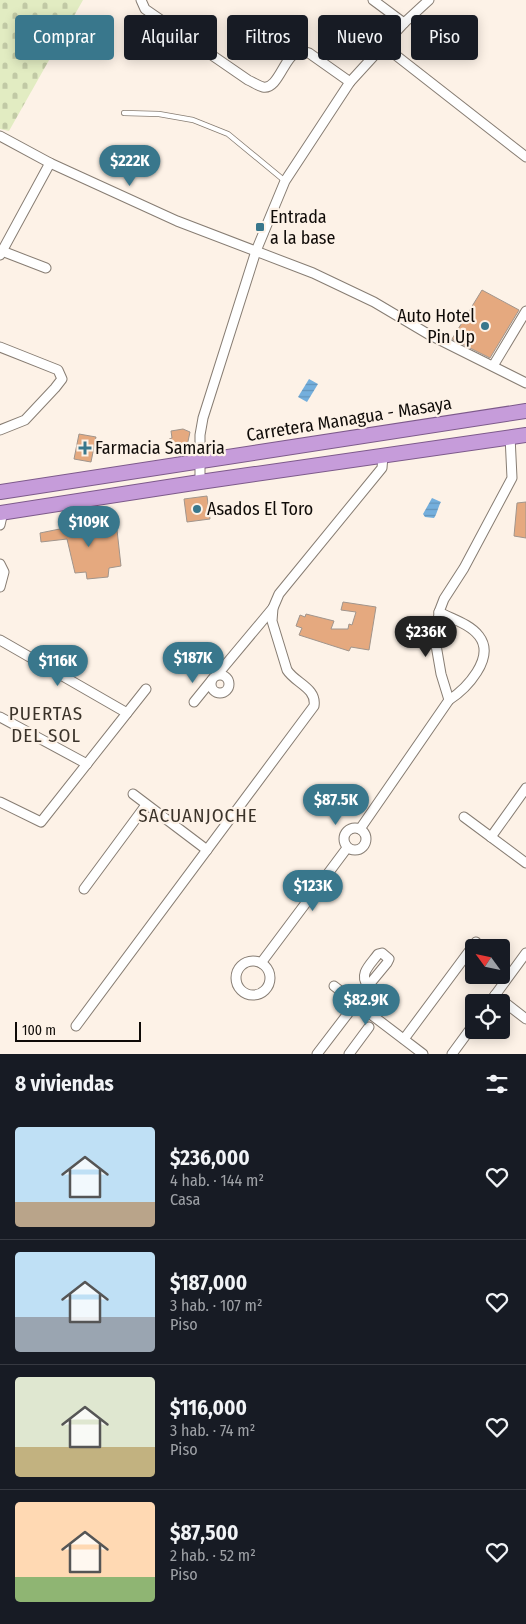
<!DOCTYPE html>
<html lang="es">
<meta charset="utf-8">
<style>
body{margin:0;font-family:"Fira Sans Condensed",sans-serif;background:#242831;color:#f1f3f6;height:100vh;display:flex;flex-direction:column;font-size:19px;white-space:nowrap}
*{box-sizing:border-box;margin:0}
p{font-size:16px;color:#9ea1a6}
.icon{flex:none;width:28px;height:28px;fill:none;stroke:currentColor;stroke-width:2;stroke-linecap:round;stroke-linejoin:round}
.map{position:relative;height:1054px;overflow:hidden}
.drawer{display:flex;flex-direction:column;background:#171b24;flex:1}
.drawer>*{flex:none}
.banner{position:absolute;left:15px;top:15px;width:496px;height:45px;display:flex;gap:10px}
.needle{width:32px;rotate:303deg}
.buttons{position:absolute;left:465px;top:939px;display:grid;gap:10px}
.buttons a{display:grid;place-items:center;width:45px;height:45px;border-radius:5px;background:#171b24;box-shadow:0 2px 12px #0003;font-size:25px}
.scale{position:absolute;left:15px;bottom:12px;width:126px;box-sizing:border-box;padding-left:5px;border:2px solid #0f0b08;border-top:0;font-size:14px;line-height:18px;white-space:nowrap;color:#0f0b08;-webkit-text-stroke:4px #fdf2e7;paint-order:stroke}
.price{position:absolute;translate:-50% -42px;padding:0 11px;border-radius:18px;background:#39778c;color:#fff;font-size:16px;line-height:32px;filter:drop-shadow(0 1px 2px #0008)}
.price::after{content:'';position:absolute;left:50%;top:30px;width:15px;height:11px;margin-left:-8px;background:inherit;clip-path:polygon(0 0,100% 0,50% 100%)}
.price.on{background:#222;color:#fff}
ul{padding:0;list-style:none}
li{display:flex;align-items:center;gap:15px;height:125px;padding:0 15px}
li+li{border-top:1px solid #363941}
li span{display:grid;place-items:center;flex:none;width:140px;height:100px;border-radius:5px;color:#555}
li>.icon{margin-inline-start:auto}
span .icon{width:60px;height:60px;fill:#fffc;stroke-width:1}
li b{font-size:21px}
h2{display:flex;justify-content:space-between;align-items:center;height:60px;padding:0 15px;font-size:21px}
.pill{padding:0 18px;border-radius:5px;background:#171b24;box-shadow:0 2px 12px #0003;font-size:18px;line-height:45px}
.pill.on{background:#39778c;color:#fff}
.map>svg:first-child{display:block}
</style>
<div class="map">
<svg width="526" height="1054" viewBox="0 0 526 1054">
<defs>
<pattern id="cemetery-stones" width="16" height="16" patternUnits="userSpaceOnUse" patternTransform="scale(1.25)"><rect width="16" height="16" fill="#e2ecc2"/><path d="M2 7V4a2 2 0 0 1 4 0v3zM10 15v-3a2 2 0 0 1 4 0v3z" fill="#c1c9a5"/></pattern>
<pattern id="water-rules" width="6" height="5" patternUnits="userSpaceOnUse" patternTransform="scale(1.25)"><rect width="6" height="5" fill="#74afdd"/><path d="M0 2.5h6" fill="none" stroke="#6395bc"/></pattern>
</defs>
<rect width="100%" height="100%" fill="#fdf2e7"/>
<!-- cemetery -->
<polygon fill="url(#cemetery-stones)" points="0,0 83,0 9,131 0,129"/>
<!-- water -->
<g fill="url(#water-rules)">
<polygon points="309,379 318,384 307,402 298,397"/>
<path d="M432 498 441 502C438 507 437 514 434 518L425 517 423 514Z"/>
</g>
<!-- building -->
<g fill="#e5a97f" stroke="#a1958c">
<polygon points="482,290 519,310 490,358 452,339"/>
<polygon points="183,429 190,432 187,446 169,449 169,439 172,438 171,431"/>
<polygon points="79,434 96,437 91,462 74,459"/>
<polygon points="207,496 210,519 187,522 184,499"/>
<polygon points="526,502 526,538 514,536 517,503"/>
<polygon points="99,521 104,533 117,530 121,566 109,568 108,577 87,579 86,572 75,573 67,539 41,542 40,533"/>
<polygon points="343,602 376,607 369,650 351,647 349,651 299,635 302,628 296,626 300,615 305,617 306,614 334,621 331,629 348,629 349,624 352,625 356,612 341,610"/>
</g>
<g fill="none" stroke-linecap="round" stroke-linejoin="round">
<!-- service casing -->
<g stroke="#877d73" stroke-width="6">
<polyline id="service" points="124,113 159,114 193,120 228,134 285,181"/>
</g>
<!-- minor casing -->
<g stroke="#877d73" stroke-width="11">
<g id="minor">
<path d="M141 0 145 9 248 80C253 82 258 86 263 87 278 90 284 57 297 52 301 50 306 52 309 53L350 82"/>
<polyline points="373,0 404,23"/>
<polyline points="384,46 526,157"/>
<polyline points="0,136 50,163 177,221 313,273 374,302 428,334 526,383"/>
<polyline points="2,251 46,268"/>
<polyline points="0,255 50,163"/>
<polyline points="0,347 58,370 62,379 55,388 25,420 0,430"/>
<polyline points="493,366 526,311"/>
<polyline points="200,482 200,435 203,418 256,251 285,181 350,82 404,23 429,0"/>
<polyline points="0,525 3,512"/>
<polyline points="0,564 4,572 0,587"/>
<polyline points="0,640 127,713"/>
<circle cx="220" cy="684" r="9"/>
<polyline points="217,675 273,608"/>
<polyline points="449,700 441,674 436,645 439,612 444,599 464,568 512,478 510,436"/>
<polyline points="194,702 211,681"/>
<polyline points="0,717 87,764"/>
<polyline points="133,794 207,850"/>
<polyline points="0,802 41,822 146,689"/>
<polyline points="464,817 526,863"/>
<circle cx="355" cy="839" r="11"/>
<path d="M360 829 449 700C466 689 496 658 479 636 470 624 452 619 439 612"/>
<polyline points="491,837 526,788"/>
<polyline points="84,889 146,805"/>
<circle cx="253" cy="978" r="17"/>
<polyline points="261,963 347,848"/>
<path d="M334 986 356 1003 368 986 387 963 389 959 382 953 378 954C371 964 358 974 368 986"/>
<polyline points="495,995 526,1019"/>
<polyline points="490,1002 526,953"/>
<path d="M76 1026 314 706C317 688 295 683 287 670L272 621 273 608 279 594 382 468 383 456"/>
<polyline points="404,1039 476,942"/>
<polyline points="317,1054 356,1003 423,1054"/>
<polyline points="349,1054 369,1027"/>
<polyline points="452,1054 474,1024"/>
</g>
</g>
<!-- trunk casing -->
<g stroke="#7d5a8b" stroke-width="16">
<g id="trunk">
<polyline points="0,492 526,411"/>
<polyline points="0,513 200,482 526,435"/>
</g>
</g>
<!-- service -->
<use href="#service" stroke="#fff" stroke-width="4.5"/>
<!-- minor -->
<use href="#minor" stroke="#fff" stroke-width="9"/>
<!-- trunk -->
<use href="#trunk" stroke="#c69cda" stroke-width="14"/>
</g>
<!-- markers -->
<g fill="#39778c" stroke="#fdf2e7" stroke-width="2">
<rect x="255" y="222" width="10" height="10" rx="2.5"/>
<circle cx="485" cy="326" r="5"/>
<path d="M82.5 440.5h5v5h5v5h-5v5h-5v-5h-5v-5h5z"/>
<circle cx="197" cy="509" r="5"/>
</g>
<g text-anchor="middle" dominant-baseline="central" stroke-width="4.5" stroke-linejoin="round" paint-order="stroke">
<!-- poi labels -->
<g font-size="18" fill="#0f0b08" stroke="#fdf2e7" text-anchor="start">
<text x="270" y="217">Entrada<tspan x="270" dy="21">a la base</tspan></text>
<text x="475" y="316" text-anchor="end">Auto Hotel<tspan x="475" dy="21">Pin Up</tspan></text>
<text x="95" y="448">Farmacia Samaria</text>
<text x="207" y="509">Asados El Toro</text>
</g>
<!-- street labels -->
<g font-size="18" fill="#0f0b08" stroke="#fdf2e7">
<text transform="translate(349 419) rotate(-9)">Carretera Managua - Masaya</text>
</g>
<!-- neighbourhood labels -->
<g font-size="19" letter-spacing="1" fill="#3b332a" stroke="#fdf2e7">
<text x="46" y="713">PUERTAS<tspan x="46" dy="22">DEL SOL</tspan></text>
<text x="198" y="815">SACUANJOCHE</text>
</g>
</g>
</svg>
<div class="buttons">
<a><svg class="needle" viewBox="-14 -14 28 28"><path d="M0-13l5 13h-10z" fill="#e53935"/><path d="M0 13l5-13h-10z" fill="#9ea1a6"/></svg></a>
<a><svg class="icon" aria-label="locate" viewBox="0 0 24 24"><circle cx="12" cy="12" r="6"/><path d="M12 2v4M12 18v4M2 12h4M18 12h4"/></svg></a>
</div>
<div class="scale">100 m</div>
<b class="price" style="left:130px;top:187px">$222K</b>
<b class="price" style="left:89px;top:548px">$109K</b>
<b class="price on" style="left:426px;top:658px">$236K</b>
<b class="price" style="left:193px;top:684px">$187K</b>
<b class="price" style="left:58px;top:687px">$116K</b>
<b class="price" style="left:336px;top:826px">$87.5K</b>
<b class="price" style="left:313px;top:912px">$123K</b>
<b class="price" style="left:366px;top:1026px">$82.9K</b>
<div class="banner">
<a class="pill on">Comprar</a>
<a class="pill">Alquilar</a>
<a class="pill">Filtros</a>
<a class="pill">Nuevo</a>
<a class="pill">Piso</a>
</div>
</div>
<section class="drawer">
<h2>8 viviendas<svg class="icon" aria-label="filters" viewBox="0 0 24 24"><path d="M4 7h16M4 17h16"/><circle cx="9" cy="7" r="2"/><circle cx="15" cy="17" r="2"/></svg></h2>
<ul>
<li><span style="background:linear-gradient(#bfe0f5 75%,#b9a48a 0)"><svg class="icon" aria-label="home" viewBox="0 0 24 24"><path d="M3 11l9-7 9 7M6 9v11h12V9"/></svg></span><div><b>$236,000</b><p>4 hab. · 144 m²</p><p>Casa</p></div><svg class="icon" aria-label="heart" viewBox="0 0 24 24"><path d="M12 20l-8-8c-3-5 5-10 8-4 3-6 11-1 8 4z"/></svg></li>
<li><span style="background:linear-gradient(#bfe0f5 65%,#9aa5b1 0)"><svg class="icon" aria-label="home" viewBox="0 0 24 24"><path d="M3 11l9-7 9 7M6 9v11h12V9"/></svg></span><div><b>$187,000</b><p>3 hab. · 107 m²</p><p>Piso</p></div><svg class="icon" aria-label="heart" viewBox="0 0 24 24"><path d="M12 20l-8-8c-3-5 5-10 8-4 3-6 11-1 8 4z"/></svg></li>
<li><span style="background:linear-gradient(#dfe7d0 70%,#c2b280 0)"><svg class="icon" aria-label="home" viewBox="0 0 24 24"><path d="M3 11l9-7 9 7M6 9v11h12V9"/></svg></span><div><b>$116,000</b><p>3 hab. · 74 m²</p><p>Piso</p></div><svg class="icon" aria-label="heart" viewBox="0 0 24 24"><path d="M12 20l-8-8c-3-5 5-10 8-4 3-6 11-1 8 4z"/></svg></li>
<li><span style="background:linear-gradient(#ffd9b3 75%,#8fb573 0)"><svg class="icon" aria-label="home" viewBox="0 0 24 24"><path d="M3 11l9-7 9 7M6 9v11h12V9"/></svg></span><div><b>$87,500</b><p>2 hab. · 52 m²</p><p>Piso</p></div><svg class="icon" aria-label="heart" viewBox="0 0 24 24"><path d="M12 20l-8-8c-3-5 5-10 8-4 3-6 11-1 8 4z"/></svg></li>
</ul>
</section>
